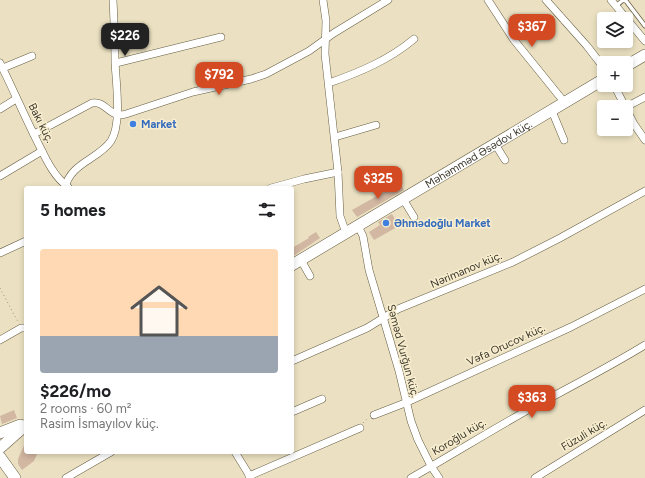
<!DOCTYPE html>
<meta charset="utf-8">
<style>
body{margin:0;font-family:Figtree,sans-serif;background:#f6f6f6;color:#202124;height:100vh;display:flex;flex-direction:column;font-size:15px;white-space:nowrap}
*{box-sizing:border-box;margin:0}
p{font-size:13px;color:#757577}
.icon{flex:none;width:22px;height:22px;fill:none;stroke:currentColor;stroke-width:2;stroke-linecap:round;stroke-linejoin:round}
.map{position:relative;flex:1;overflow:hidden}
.sheet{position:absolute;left:24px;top:186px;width:270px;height:268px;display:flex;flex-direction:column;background:#fff;border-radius:4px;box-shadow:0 2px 6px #0003}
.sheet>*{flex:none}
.fabs{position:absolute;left:597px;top:12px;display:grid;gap:8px}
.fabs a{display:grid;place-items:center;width:36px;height:36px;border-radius:4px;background:#fff;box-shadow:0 2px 6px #0003;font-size:20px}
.price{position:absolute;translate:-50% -34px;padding:0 9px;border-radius:8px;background:#d44b23;color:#fff;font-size:13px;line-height:26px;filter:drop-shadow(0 1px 2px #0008)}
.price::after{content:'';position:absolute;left:50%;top:24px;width:12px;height:9px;margin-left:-6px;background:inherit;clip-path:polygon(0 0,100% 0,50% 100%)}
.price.selected{background:#222;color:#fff}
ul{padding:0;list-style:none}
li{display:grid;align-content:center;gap:8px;height:212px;padding:0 16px}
li span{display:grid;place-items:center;height:124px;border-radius:4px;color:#555}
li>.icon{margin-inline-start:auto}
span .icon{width:72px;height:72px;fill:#fffc;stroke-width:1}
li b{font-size:17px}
h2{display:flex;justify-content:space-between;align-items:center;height:48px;padding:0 16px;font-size:17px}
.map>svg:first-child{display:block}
</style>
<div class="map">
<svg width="645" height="478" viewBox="0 0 645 478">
<rect width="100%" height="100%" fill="#ebe1c2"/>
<!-- building -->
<g fill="#d2b7a2">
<polygon points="400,183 404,190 357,217 352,210"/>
<polygon points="392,214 399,226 374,240 369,232 380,225 378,222"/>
<polygon points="316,232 320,238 292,257 292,248 309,238 308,237"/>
<polygon points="14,410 17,418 2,424 0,416"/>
<polygon points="26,441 26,452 38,452 34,461 22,470 18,464 18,459"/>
</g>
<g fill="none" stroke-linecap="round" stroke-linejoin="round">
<!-- service casing -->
<g stroke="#665d42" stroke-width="5">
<polyline id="service" points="616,6 623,0 626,1 645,26"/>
</g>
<!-- minor casing -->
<g stroke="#665d42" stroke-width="8">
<g id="minor">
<polyline points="323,0 326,21 325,54 338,172 340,216 346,233"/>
<polyline points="488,0 514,40 565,103"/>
<polyline points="546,0 587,46 604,68"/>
<polyline points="611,0 645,41"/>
<path d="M0 63C13 89 24 115 37 141 45 157 53 176 68 187"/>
<polyline points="116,63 221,37"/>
<polyline points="3,68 32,56"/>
<path d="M329 83C360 72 389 60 414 39"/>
<polyline points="614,85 634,124 645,140"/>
<polyline points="626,107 645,97"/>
<polyline points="0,109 16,99"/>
<polyline points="552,111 564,140"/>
<path d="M34 134 92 103C103 101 107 111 116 114 119 115 123 115 126 114L193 92 251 79 266 74 309 51 334 33 388 0"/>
<polyline points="335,137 376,125"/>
<polyline points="495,144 505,160"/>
<polyline points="0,176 42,151"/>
<path d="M65 188C70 163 99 159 111 141 122 124 116 82 115 62 115 41 114 21 113 0"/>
<polyline points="271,188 304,179 338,172"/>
<polyline points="403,199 414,217"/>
<polyline points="358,226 363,236 369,270 399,371 411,421 418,440 431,466 439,478"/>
<polyline points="0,253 26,241"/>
<polyline points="301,260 310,276"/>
<polyline points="0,340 21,328 26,328"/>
<polyline points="292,361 367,328 398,309 513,262 560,238 645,191"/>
<polyline points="292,412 322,399"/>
<polyline points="374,415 405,403 571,327 645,289"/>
<polyline points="235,452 251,478"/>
<polyline points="249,476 360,428"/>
<polyline points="66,478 111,452"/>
<path d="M411 478C452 455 493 429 535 406 572 386 609 367 645 345"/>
<polyline points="535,478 645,410"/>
</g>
</g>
<!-- primary casing -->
<g stroke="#665d42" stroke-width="12">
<g id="primary">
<polyline points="626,66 645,55"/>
<path id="s1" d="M292 265 604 79"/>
<polyline points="0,433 20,425"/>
<polyline points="0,448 26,425"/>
<polyline points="0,457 15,478"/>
</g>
</g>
<!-- path -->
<g stroke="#99927c" stroke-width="1" stroke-dasharray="1 3" stroke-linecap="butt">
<polyline points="0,288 18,322"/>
<polyline points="363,423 368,418"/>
</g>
<!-- service -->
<use href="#service" stroke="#fff" stroke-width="3.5"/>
<!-- minor -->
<use href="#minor" stroke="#fff" stroke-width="7"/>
<!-- primary -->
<use href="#primary" stroke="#fff" stroke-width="11"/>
</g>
<!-- markers -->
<g fill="#3f7fe0" stroke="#f8eecf" stroke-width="1.5">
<circle cx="133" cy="124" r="4"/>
<circle cx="386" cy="223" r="4"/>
</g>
<g text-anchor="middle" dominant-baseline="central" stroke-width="3" stroke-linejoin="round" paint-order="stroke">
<!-- street labels -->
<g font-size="11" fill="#3b372b" stroke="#f8eecf">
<text transform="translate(41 123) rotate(63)">Bakı küç.</text>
<text stroke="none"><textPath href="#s1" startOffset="217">Məhəmməd Əsədov küç.</textPath></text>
<text transform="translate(466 270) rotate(-23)">Nərimanov küç.</text>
<text transform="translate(506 345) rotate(-25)">Vəfa Orucov küç.</text>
<text transform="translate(403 351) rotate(75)">Səməd Vurğun küç.</text>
<text transform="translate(584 435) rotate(-31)">Füzuli küç.</text>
<text transform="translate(459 437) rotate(-31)">Koroğlu küç.</text>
</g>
<!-- shop labels -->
<g font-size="11" font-weight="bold" fill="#366cbe" stroke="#f8eecf" text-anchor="start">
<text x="141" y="124">Market</text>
<text x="394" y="223">Əhmədoğlu Market</text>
</g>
</g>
</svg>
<div class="fabs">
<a><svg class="icon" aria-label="layers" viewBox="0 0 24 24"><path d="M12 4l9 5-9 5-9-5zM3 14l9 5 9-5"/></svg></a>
<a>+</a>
<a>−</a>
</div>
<b class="price" style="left:532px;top:48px">$367</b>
<b class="price selected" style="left:125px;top:57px">$226</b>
<b class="price" style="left:219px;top:96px">$792</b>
<b class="price" style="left:378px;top:200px">$325</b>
<b class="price" style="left:532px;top:419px">$363</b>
<section class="sheet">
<h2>5 homes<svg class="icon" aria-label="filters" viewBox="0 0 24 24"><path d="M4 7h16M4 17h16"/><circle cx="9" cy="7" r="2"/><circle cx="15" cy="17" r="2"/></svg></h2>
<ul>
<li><span style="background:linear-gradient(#ffd9b3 70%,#9aa5b1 0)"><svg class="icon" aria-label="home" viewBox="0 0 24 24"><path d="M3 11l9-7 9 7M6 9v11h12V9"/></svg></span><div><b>$226/mo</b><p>2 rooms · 60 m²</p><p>Rasim İsmayılov küç.</p></div></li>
</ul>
</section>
</div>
